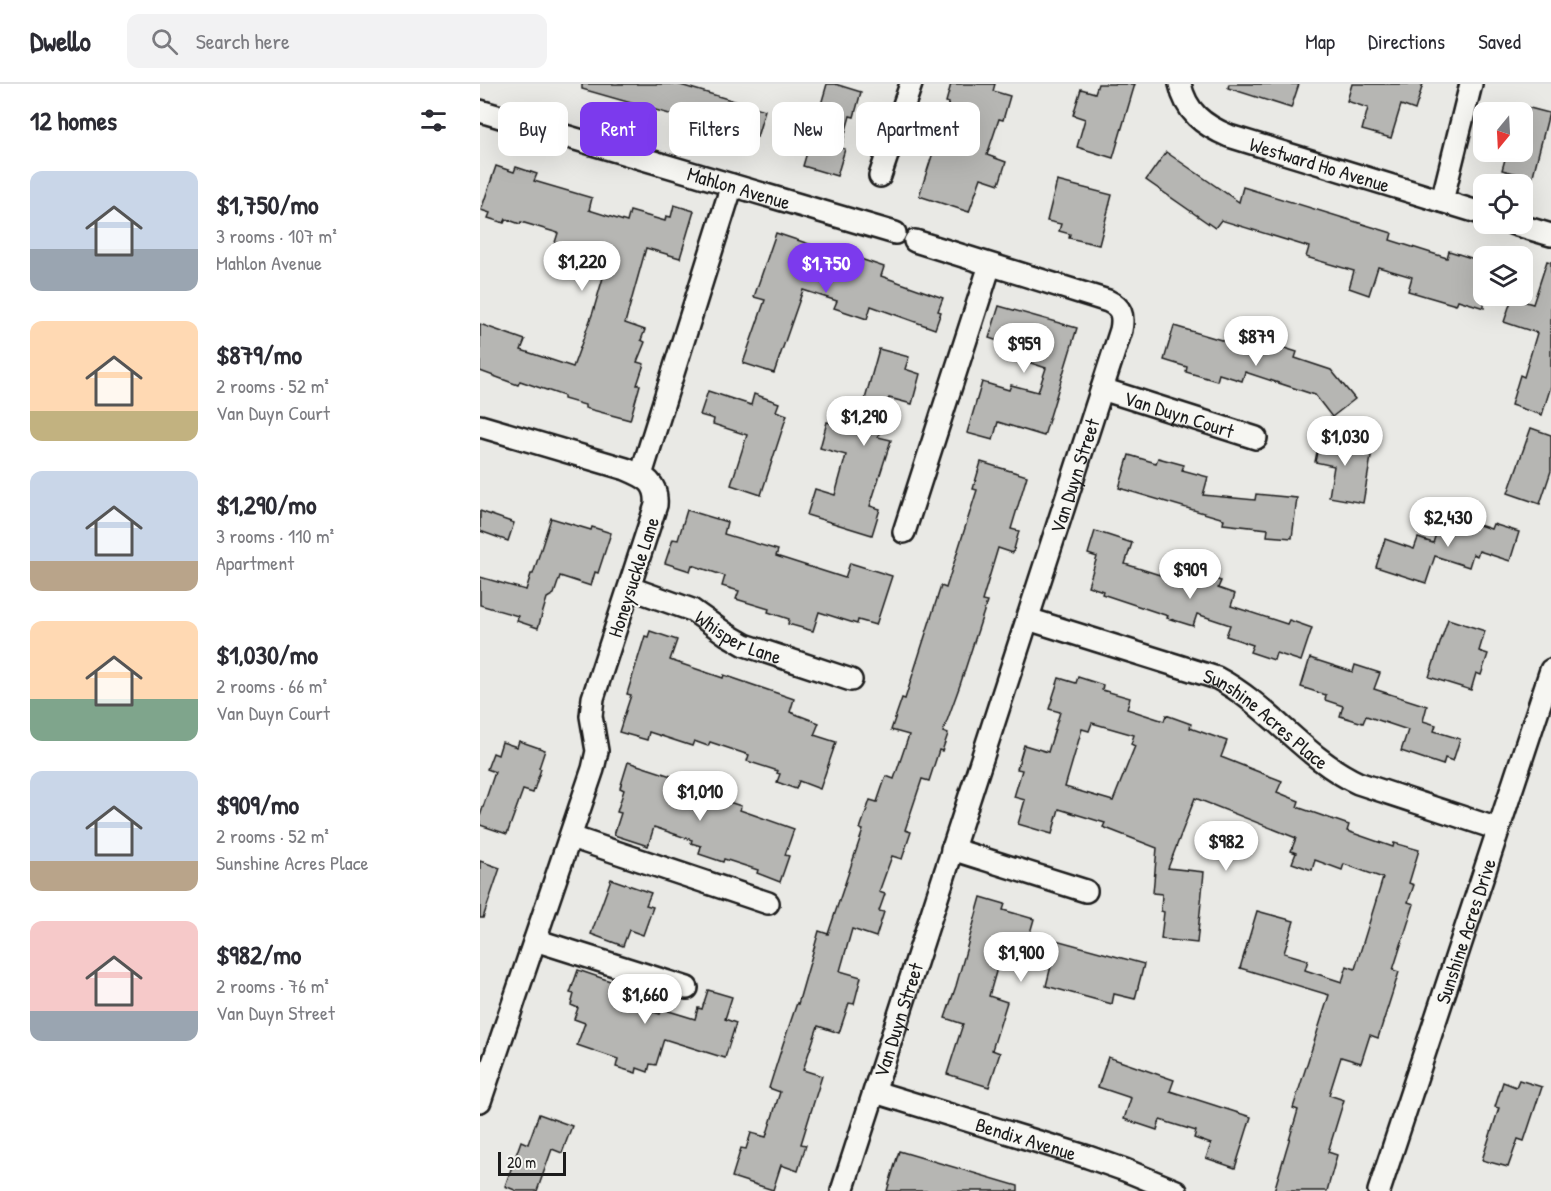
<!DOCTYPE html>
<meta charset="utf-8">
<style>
body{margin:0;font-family:"Patrick Hand",sans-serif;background:#f2f2f3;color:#2b2b33;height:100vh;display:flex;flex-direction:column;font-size:22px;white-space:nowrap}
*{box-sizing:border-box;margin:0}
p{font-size:20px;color:#7c7c81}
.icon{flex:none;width:33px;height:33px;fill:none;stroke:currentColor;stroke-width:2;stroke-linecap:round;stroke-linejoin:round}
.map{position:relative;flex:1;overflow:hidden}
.panel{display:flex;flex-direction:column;background:#fff;width:480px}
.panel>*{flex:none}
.guide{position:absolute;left:18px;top:18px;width:570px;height:54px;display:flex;gap:12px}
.needle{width:39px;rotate:198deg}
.controls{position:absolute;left:993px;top:18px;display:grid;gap:12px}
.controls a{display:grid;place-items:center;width:60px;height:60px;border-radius:12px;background:#fff;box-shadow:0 6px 24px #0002;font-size:30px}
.scale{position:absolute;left:18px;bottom:15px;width:68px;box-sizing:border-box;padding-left:6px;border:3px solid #1c1c1c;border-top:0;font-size:16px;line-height:21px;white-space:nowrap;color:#1c1c1c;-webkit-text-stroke:4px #f6f6f2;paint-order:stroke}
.price{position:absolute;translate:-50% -51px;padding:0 14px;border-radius:21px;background:#fff;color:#222;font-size:20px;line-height:39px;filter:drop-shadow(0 2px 3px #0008)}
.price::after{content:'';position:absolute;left:50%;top:36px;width:18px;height:14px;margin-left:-9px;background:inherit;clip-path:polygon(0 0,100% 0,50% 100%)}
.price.selected{background:#7c3aed;color:#fff}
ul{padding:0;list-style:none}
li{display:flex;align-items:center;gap:18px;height:150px;padding:0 30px}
li span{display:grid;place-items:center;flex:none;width:168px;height:120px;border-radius:12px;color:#555}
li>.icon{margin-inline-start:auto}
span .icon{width:72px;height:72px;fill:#fffc;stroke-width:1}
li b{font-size:26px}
h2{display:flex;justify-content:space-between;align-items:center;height:72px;padding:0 30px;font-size:26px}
.tag{padding:0 21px;border-radius:12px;background:#fff;box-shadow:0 6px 24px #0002;font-size:21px;line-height:54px}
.tag.selected{background:#7c3aed;color:#fff}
header{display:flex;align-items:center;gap:36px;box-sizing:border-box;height:84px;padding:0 30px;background:#fff;border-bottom:2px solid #e1e1e2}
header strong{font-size:28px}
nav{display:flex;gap:33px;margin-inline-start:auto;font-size:21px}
.search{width:420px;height:54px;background:#f2f2f3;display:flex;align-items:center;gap:15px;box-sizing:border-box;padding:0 21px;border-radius:12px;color:#7c7c81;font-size:22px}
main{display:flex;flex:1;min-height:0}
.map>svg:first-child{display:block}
</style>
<header>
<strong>Dwello</strong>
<div class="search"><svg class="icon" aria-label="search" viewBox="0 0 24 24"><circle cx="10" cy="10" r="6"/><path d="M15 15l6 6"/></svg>Search here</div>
<nav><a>Map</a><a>Directions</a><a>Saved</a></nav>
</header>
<main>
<section class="panel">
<h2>12 homes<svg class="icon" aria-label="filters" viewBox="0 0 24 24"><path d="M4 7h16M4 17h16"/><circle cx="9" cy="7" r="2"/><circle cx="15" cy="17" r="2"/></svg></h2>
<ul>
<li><span style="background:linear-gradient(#c9d6e8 65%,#9aa5b1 0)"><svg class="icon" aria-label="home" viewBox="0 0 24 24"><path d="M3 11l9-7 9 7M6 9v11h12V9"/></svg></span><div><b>$1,750/mo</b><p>3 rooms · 107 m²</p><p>Mahlon Avenue</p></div></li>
<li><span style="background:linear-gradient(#ffd9b3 75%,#c2b280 0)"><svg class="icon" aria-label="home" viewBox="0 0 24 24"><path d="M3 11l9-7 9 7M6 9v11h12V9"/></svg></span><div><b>$879/mo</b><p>2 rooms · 52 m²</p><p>Van Duyn Court</p></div></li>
<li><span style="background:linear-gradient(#c9d6e8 75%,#b9a48a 0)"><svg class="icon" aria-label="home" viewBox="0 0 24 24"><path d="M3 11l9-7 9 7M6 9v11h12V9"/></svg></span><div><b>$1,290/mo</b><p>3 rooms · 110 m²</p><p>Apartment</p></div></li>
<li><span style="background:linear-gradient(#ffd9b3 65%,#7fa58c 0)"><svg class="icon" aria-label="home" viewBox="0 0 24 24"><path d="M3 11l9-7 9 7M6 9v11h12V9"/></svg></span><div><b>$1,030/mo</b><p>2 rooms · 66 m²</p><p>Van Duyn Court</p></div></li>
<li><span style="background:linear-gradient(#c9d6e8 75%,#b9a48a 0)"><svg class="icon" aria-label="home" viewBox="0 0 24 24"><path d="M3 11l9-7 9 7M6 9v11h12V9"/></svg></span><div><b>$909/mo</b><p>2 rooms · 52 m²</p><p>Sunshine Acres Place</p></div></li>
<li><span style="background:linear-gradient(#f6c9c9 75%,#9aa5b1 0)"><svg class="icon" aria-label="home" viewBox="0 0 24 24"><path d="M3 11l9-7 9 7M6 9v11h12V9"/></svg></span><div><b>$982/mo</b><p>2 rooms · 76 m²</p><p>Van Duyn Street</p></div></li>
</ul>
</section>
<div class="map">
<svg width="1071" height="1107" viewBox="0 0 1071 1107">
<rect width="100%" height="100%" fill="#e9e9e5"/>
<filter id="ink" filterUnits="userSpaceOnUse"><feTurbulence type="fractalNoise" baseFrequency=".0167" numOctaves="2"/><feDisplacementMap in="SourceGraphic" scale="12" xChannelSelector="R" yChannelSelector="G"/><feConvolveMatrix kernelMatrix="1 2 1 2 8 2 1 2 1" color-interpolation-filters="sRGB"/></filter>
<g filter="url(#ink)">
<!-- building -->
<g fill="#b6b6b3" stroke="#1c1c1c" stroke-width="1.5" fill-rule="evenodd">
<polygon points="102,0 197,0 285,26 277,53 256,47 254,54 226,46 228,41 102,5"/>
<polygon points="347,0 355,0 381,8 374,33 370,32 361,64 365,65 357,92 323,82"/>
<polygon points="471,0 515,0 513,7 530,12 523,36 519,35 507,71 526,78 519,100 501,94 489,128 439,112 469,19 466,18"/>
<polygon points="618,0 655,0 633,74 597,63 605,35 593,31 601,5 615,9"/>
<polygon points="749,0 819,0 811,24 748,4"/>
<polygon points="872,0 943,0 935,26 921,21 911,54 882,46 888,24 867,17"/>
<polygon points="1042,22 1069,29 1049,107 1042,107 1042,91 1022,86 1027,68 1042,68"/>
<polygon points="686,68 759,118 763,103 912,149 910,156 967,174 969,167 1004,178 1004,224 978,216 976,221 928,207 932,193 898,183 889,211 869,204 874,187 826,173 829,163 741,136 735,144 666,96"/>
<polygon points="16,82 34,88 36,83 57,90 54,97 112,114 109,126 147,138 150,127 185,137 186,132 191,133 194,121 214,127 200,174 166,164 145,239 165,246 161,256 165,258 157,278 164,280 157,301 160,301 150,336 105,324 105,321 84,315 84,312 40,297 38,301 0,287 0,240 45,256 41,266 93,283 113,228 129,173 97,163 93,174 72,168 78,149 41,138 40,140 26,135 24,139 8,134 10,129 1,126"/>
<polygon points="577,97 632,111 619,161 589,154 590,150 579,147 581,140 567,137"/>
<polygon points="296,149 353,168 354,166 404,183 401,192 463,214 458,227 461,228 455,245 391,222 387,235 354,224 357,217 323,206 294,289 263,279 285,216 274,213"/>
<polygon points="1067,177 1071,178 1071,302 1062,331 1031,321 1040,291 1044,293 1057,249 1024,238 1032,214 1053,220"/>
<polygon points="519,222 597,244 564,352 518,338 513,356 487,349 502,298 529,306 531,301 558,308 566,284 539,275 540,271 525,267 527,260 509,254"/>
<polygon points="694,242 792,271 795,261 817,268 815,274 851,286 875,315 852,333 835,311 765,288 762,297 739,290 737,297 706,288 707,283 684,276"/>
<polygon points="399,265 429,273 425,285 440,290 432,320 409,314 398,353 411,356 390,422 400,425 392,451 327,431 335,405 355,411 366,371 340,364 347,338 362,342 367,322 382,326"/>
<polygon points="228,307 271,321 274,310 299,319 296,327 307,331 281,411 251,401 267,351 233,340 234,335 220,331"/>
<polygon points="1051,344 1071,351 1071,387 1060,420 1028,409"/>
<polygon points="841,348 865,353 864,362 892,367 883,419 849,413 854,382 835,378"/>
<polygon points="649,371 676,379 678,374 704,381 702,386 728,393 723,411 775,416 776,410 817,414 812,454 787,452 788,445 743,440 744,435 639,404"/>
<polygon points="501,378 547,392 531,445 539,447 533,469 518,464 502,517 507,518 480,601 463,648 468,650 462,667 459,666 449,697 442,695 425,746 431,748 422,775 412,772 399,808 405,810 399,827 404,828 396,853 372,845 360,887 381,893 374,920 369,919 359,949 338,942 323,986 342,992 321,1060 326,1061 318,1087 301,1081 293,1106 252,1093 261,1064 266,1065 271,1049 286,1053 300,1008 289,1004 303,960 317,919 318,920 339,847 348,850 383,746 380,745 390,716 397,718 406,692 414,695 429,651 411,646 422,614 425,615 461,502 466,504 497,406 493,405"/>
<polygon points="207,426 247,438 244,450 298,466 296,472 365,494 370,479 412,492 396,541 378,536 377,540 339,528 333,547 308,540 309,535 288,528 289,525 256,515 259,507 242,502 245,492 212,481 210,487 185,479 193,455 198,456"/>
<polygon points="0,427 34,439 28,457 0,447"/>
<polygon points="963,429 1011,445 1013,440 1039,448 1030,477 999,467 997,472 993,470 989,483 955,472 946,499 896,483 905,455 934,465 938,454 953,459"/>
<polygon points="71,434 111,446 112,443 131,449 118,489 115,488 111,502 80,492 74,510 67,514 58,544 37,537 38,532 0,521 0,493 46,506 51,490 53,490"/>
<polygon points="615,447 652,459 645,480 680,491 682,486 707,494 710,487 741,497 738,504 755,510 751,522 807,540 809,536 832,544 821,577 796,569 794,576 770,568 773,561 746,552 750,541 717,530 713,542 687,534 688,532 622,510 623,507 608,502 617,473 608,470"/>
<polygon points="968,535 1005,547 999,567 1008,570 1001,591 996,589 991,606 949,593"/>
<polygon points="170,547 197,556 190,576 243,594 244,591 314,615 310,628 339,639 334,651 356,658 340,705 319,697 316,705 297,698 300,690 297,689 298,687 267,677 269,671 230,658 228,662 214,657 212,662 169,648 167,656 139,648 151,611 147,610 165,552 168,553"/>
<polygon points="830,574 873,588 875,581 900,589 894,605 947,622 943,637 956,641 954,647 980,655 973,677 965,674 963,681 921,667 928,646 886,632 883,639 860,632 863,622 845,616 846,611 821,603"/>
<path d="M598 593 623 601 622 606 650 614 647 625 684 637 686 631 711 640 710 644 747 657 741 673 802 697 797 708 819 717 817 723 869 741 867 747 913 763 914 759 939 766 929 799 934 801 928 818 934 820 913 886 919 888 898 954 890 951 881 979 861 973 849 1011 864 1016 848 1068 857 1071 847 1107H794L818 1026 813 1024 849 911 760 884 777 827 814 837 804 869 828 876 825 886 862 898 867 882 875 885 903 794 864 780 862 786 835 776 832 786 812 779 816 769 811 767 816 754 715 714 688 784 724 788 717 859 681 855 684 828 681 827 682 810 673 809 677 764 623 743 625 739 579 725 572 750 538 740 545 716 534 713 542 686 537 685 544 661 568 668 580 628 569 625 579 594 596 599ZM612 639 654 651 651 660 655 662 633 717 585 703 602 645 609 647Z"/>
<polygon points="39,657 65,666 59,684 61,685 53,709 43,706 27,750 0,741 0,732 15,688 7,685 13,669 18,671 22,658 37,663"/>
<polygon points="148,678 191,692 189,698 261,722 260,726 314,745 305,771 309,772 300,798 277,789 278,786 244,775 243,778 219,770 221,762 211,759 212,756 174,743 168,762 134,751 141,729 137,728 144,706 140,704"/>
<polygon points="0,777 20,784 3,834 0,834"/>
<polygon points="131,795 171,809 166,821 173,823 163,851 149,846 143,862 111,850"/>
<polygon points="501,813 525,820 523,826 554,835 550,849 664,880 655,915 634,910 632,920 566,902 573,874 524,860 509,912 527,918 512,966 520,969 509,1003 467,990 483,940 465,934 476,902"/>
<polygon points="98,886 139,900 134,915 180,930 182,925 215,935 218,924 222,925 228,906 252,913 245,935 256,939 245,974 184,955 176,981 170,980 168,988 157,984 156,989 136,983 138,975 97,961 105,939 94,935 98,924 91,921 94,910 90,909"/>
<polygon points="628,973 694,996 690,1007 771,1033 755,1084 726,1074 731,1060 714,1054 716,1047 680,1036 677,1046 644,1035 651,1014 618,1003"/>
<polygon points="1039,996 1062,1003 1044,1057 1038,1055 1028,1083 1002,1076 1019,1024 1015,1023 1023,998 1036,1003"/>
<polygon points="59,1030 92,1042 82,1069 72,1065 57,1107 37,1107 25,1102 41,1057 48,1060"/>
<polygon points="419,1067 538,1102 538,1107 407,1107"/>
</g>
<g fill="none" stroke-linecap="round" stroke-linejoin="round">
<!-- street casing -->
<g stroke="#1c1c1c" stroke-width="26">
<g id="street">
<path id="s1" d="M700 0C706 28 723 41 749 52L1004 130"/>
<path id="s2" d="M0 27 415 149"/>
<polyline points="400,92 431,0"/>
<polyline points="962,117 991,0"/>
<polyline points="1034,140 1071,151"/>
<path id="s3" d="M622 305 776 354"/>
<path d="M0 342 146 385C165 393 178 398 176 421L113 614 111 632 117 667 113 685 0 1017"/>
<polyline points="161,391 252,101"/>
<polyline points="424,448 510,181"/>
<path id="s4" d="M150 504 212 526 246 550 265 561 371 596"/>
<path id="s5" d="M548 535 737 594C789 621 824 674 878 699L1018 745"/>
<polyline points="91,753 288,819"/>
<polyline points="472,765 606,807"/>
<polyline points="55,856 207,904"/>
<path id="s6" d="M395 1008 608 1073 645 1086 696 1107"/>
<path id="s7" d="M362 1107 641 246C644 231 641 223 628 217L435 157"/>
<path id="s8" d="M899 1107 1071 586"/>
</g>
</g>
<!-- street -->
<use href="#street" stroke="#f6f6f2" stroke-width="21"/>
</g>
</g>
<g text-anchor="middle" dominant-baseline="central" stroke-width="4.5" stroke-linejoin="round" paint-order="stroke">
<!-- street labels -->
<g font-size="20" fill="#1c1c1c" stroke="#f6f6f2">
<text stroke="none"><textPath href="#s1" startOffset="170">Westward Ho Avenue</textPath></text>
<text stroke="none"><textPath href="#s2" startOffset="270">Mahlon Avenue</textPath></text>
<text stroke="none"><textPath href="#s3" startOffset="81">Van Duyn Court</textPath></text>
<text stroke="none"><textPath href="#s7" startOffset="752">Van Duyn Street</textPath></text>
<text transform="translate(153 493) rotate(-72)">Honeysuckle Lane</text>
<text stroke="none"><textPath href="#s4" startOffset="120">Whisper Lane</textPath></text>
<text stroke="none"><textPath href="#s5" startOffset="261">Sunshine Acres Place</textPath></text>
<text stroke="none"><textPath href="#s8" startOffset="274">Sunshine Acres Drive</textPath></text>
<text stroke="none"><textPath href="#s7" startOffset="180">Van Duyn Street</textPath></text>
<text stroke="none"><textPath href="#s6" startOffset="158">Bendix Avenue</textPath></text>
</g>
</g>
</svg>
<div class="controls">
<a><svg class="needle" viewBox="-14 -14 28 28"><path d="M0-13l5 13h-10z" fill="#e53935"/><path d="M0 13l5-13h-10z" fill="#7c7c81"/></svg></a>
<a><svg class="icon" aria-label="locate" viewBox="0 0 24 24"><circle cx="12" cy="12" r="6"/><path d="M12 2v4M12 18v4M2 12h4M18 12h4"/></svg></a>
<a><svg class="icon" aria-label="layers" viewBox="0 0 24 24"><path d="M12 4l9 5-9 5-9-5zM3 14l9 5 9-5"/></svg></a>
</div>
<div class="scale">20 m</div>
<b class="price" style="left:102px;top:208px">$1,220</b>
<b class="price selected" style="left:346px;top:210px">$1,750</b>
<b class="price" style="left:776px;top:283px">$879</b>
<b class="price" style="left:544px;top:290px">$959</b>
<b class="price" style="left:384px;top:363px">$1,290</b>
<b class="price" style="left:865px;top:383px">$1,030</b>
<b class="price" style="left:968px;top:464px">$2,430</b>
<b class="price" style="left:710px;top:516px">$909</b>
<b class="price" style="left:220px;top:738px">$1,010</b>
<b class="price" style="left:746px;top:788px">$982</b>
<b class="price" style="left:541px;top:899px">$1,900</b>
<b class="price" style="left:165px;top:941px">$1,660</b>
<div class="guide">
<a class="tag">Buy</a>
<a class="tag selected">Rent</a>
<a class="tag">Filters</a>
<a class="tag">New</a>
<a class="tag">Apartment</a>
</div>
</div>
</main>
